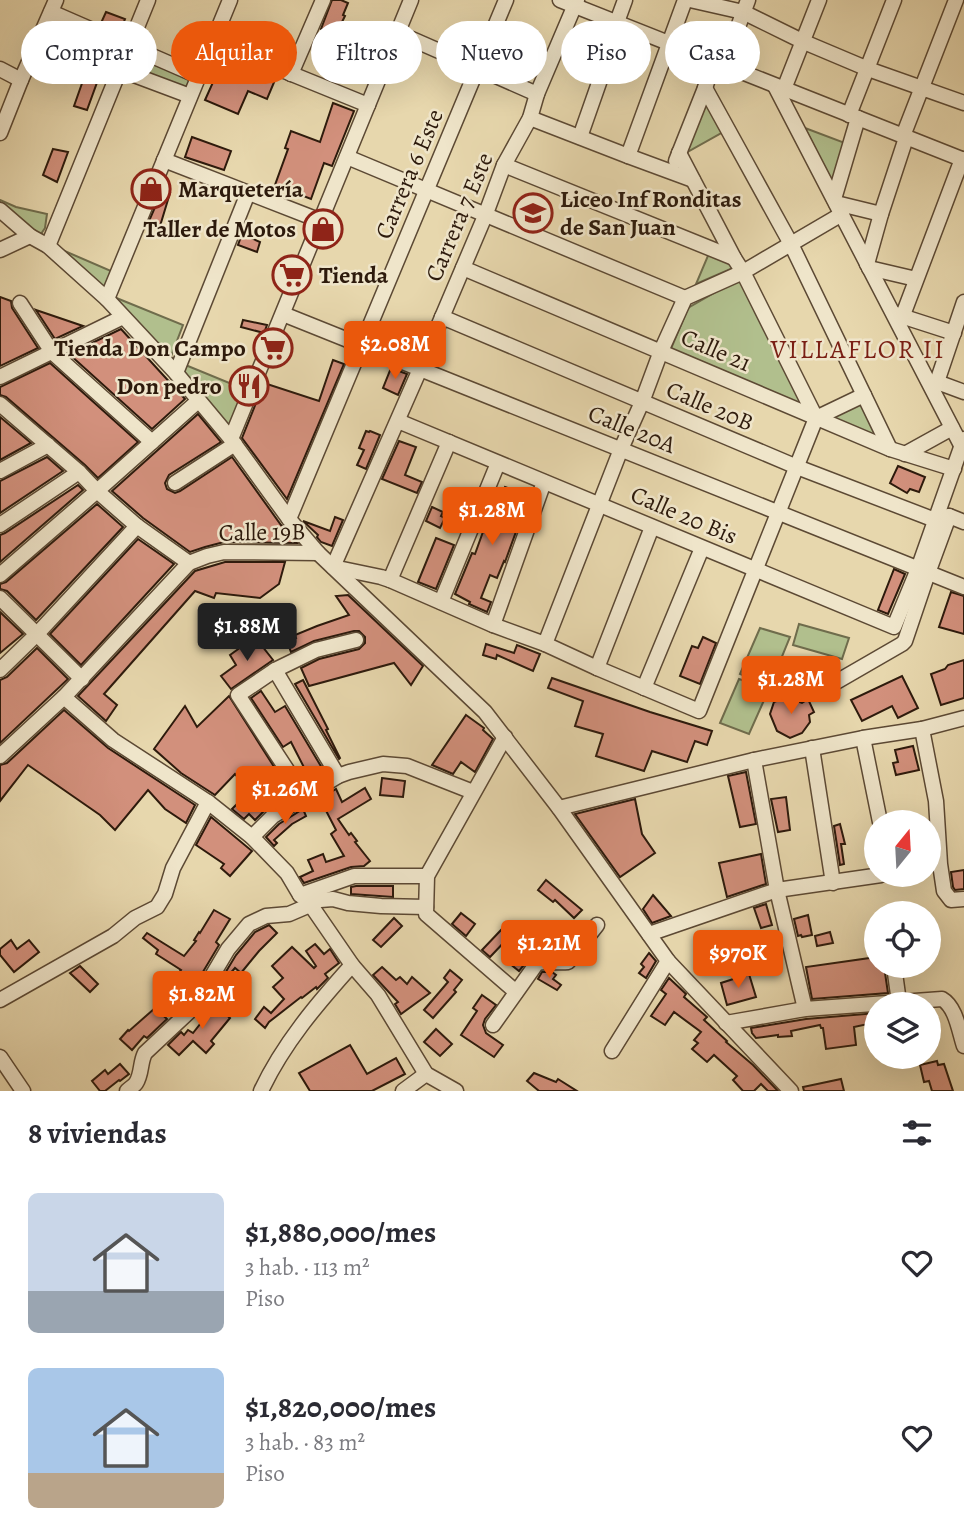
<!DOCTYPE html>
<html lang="es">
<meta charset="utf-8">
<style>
body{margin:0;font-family:Alegreya,serif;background:#f7f7f7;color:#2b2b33;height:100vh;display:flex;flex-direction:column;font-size:26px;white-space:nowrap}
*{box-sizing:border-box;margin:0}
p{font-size:23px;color:#7c7c81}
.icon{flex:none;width:38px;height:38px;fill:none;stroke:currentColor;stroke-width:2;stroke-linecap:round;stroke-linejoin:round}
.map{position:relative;height:1091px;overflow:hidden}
.sheet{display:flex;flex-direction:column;background:#fff;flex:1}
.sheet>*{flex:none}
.banner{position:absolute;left:21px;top:21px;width:922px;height:63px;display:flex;gap:14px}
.needle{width:46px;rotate:18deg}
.buttons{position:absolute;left:864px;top:810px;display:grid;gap:14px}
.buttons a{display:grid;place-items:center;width:77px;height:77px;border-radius:50%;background:#fff;box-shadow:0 7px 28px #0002;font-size:35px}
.price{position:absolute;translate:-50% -60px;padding:0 16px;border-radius:7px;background:#ea580c;color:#fff;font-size:23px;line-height:46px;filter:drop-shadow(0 2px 4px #0008)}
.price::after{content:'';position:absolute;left:50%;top:42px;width:21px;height:16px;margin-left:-10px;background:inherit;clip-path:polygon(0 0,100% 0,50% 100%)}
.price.current{background:#222;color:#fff}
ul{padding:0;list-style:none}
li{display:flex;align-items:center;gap:21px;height:175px;padding:0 28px}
li span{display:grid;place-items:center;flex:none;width:196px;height:140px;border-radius:10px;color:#555}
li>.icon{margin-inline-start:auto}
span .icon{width:84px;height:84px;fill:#fffc;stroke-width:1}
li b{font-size:30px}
h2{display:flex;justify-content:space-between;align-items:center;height:84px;padding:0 28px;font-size:30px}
.chip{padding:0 24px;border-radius:32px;background:#fff;box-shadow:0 7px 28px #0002;font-size:24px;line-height:63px}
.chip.current{background:#ea580c;color:#fff}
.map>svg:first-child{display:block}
</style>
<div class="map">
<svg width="964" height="1091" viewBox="0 0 964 1091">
<rect width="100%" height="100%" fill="#e7d7ad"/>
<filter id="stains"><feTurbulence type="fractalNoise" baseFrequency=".00286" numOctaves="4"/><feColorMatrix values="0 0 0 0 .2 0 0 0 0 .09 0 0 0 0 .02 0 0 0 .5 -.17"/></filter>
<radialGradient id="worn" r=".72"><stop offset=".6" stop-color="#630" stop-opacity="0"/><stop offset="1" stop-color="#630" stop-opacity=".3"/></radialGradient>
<!-- green -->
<g fill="#b1bf8d" stroke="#6f6c4c" stroke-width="2">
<polygon points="49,16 100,37 92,58 41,38"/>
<polygon points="128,54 190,79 185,92 122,68"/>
<polygon points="704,96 723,132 682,155"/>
<polygon points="805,128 845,143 833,184"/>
<polygon points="0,200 16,207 47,214 45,228 39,237 0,206"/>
<polygon points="53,246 111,271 103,291"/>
<polygon points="710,251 730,260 733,268 696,284"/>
<polygon points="740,278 811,412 670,351 688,308"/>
<polygon points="114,297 183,325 170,359"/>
<polygon points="183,364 249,391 235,426 224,427 180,374"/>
<polygon points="862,400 887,446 825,419"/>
<polygon points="799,624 849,638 842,659 793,645"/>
<polygon points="760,628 790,637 770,686 740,674"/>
<polygon points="739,679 769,689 749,734 720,723"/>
</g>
<!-- building -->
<g fill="#d2907c" stroke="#2d1a0c" stroke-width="2">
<polygon points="332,0 341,0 348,3 343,15 345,16 340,26 337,24 334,36 321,29"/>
<polygon points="106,12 125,19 120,32 101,23"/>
<polygon points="223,60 275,80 267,99 248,91 238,114 205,100"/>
<polygon points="86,72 99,77 87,110 74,106"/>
<polygon points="333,103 354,111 332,166 324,163 311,199 275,185 288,149 285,148 291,131 320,142"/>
<polygon points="192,137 231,151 224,170 185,157"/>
<polygon points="53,149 68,152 57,182 43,175"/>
<polygon points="162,191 170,193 160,226 149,221"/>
<polygon points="242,234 260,242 257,252 238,245"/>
<polygon points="0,297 11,301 12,308 38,348 0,366"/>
<polygon points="36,310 83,326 55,339"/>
<polygon points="243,320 267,325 264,333 241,327"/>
<polygon points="121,329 185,399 152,429 69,354"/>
<polygon points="333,360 344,364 287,499 242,438 264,383 319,401"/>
<polygon points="50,363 138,442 98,478 85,465 6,397 0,395 0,387"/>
<polygon points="391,368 407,374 398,395 383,388"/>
<polygon points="198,414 221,442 169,475 165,483 167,489 175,493 180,491 232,457 281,525 297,543 224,542 205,547 190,552 143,518 112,491"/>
<polygon points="0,417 31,443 0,460"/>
<polygon points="366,431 369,432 370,431 380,435 366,469 357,465 364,450 359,448"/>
<polygon points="399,441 416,447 405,475 422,482 417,493 382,479"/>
<polygon points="47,457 63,471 0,513 0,481"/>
<polygon points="898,466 925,477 919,492 910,489 907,493 890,483"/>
<polygon points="78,485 83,490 0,562 0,535 5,533"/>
<polygon points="505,487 529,496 505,562 504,561 497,578 490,575 481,598 491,602 487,612 469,604 470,602 455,594 472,553 475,554 484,529 482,528 496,494 501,496"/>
<polygon points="97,504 123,527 36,620 7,591 0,589 0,584 6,582"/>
<polygon points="432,507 443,512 441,516 445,518 440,528 426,521"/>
<polygon points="335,517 343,520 332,546 321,542 317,537 318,535 303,521 330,531"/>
<polygon points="436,538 454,545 436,589 418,582"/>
<polygon points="138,539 174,564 81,665 50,634"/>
<polygon points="225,562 285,562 279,584 260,598 216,593 214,598 195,591 104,694 117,705 106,721 78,696 195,571"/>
<polygon points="894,569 905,574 888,614 878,610"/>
<polygon points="951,592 964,596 964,634 939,627"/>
<polygon points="348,595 423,666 411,685 394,663 309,686 301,668 319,659 359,649 365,643 365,637 359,631 354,631 314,641 291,652 287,641 296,638 295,635 317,626 349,615 336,596"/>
<polygon points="0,612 23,634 0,653"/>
<polygon points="255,637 273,660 231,689 221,676 236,665 230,655"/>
<polygon points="703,637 716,643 700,684 680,676 692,646 698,648"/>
<polygon points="486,644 514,653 517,645 540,654 533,671 497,655 496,659 483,655"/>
<polygon points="37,648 68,679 0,743 0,680 7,677"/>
<polygon points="964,660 964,698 941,705 931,674 945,669 948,665"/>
<polygon points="902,676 918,708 898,718 892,706 862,721 851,700"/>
<polygon points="552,678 650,712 712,731 707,745 695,741 687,762 652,751 644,771 596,756 603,734 575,726 583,701 548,688"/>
<polygon points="303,680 328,729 326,730 340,758 339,759 295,684"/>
<polygon points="261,691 275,712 285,706 325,773 311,781 292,744 291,742 283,747 251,698"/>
<polygon points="229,696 285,784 273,793 280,801 266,809 255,820 249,814 244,819 232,809 250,791 235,774 215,795 181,773 154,749 185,706 197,727"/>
<polygon points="786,697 802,703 808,699 814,712 809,715 810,722 802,733 790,738 777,731 770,714 774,702"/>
<polygon points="64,710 108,748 195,805 186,823 165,809 148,790 115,830 100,815 28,765 0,801 0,765 7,763"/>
<polygon points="466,715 484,728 483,730 493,739 475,772 461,762 453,774 432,765"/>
<polygon points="913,746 919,770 896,775 893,763 898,762 895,750"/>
<polygon points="746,772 756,824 740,827 728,776"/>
<polygon points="382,778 405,781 403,797 380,795"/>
<polygon points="365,788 371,799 338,819 349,835 351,833 357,841 355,842 370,861 364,866 351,867 304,883 300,877 313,871 308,860 323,854 326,862 344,856 331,834 336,830 320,799 336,789 342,802"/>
<polygon points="786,797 790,830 778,832 771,799"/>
<polygon points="635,799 642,834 655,853 620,877 575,814"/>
<polygon points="303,809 306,816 292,824 274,840 277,843 274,846 266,837 279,824"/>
<polygon points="211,817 252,851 230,876 221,868 224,864 196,845"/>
<polygon points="840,824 845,844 841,844 844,864 840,865 834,826"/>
<polygon points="761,854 766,884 727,897 719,863"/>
<polygon points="964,870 964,889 955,890 953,887 951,872"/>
<polygon points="546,880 582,910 574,918 555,900 553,902 538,890"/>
<polygon points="356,886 393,886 393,897 351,894 351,887"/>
<polygon points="653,895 671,916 652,923 643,909"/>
<polygon points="766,904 772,925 761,928 754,908"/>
<polygon points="214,910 230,919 216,942 219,945 185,1002 179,1008 166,996 168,994 164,991 181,970 156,954 158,950 143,938 147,933 184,956 196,941 194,940 199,932 200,933"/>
<polygon points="461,913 475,924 466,936 452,924"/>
<polygon points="808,915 812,935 802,937 801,935 798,936 794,919"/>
<polygon points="394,918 402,926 381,947 373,940"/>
<polygon points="269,925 277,933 259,951 241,973 235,968 213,993 236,955 255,932"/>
<polygon points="502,929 510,936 490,957 482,950"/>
<polygon points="830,932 833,943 817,946 815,936"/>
<polygon points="11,940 17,949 29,940 39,952 14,972 0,955 0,949"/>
<polygon points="315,944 324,954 330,949 339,963 325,974 328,978 317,989 316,987 302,998 301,997 269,1022 265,1028 255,1019 264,1007 271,1013 284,999 273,987 283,978 272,966 292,947 314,968 316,966 306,951"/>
<polygon points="518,952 528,960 519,971 509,963"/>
<polygon points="649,953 656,961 646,978 639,973 644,967 641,964"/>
<polygon points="877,957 877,966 884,966 888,993 812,999 806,967"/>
<polygon points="80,966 98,984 90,992 70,973"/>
<polygon points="382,967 396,980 400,977 407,984 412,977 430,993 401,1014 395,1004 398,1002 373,975"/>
<polygon points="450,970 462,980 454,990 456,992 433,1018 424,1010 448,982 444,978"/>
<polygon points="542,972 552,972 556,975 553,979 561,985 557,990 538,979"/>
<polygon points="749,974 756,997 727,1005 721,983"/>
<polygon points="669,978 686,994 684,997 707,1017 704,1020 727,1041 726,1042 753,1065 778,1091 768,1091 761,1084 754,1091 743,1091 733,1080 737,1076 714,1055 707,1062 692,1049 698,1043 694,1040 701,1032 674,1012 665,1025 651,1016 666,994 661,990"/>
<polygon points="482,995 496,1005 485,1019 483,1025 486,1033 503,1045 494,1057 461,1035 477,1011 473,1008"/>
<polygon points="207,1002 220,1014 222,1011 230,1018 211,1041 214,1044 206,1053 193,1041 179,1055 168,1045 181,1032 184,1035 188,1030 193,1033 204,1019 200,1015"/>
<polygon points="155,1008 167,1019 147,1038 144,1036 132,1050 120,1039 128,1030 129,1031"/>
<polygon points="877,1013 877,1022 854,1027 856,1045 826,1049 823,1028 821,1028 820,1025 791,1031 792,1036 778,1037 778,1035 756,1038 752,1033 751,1028 806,1019"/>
<polygon points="436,1029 452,1044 440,1056 424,1042"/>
<polygon points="350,1045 367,1074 396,1058 405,1074 372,1091 310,1091 299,1073"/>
<polygon points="937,1061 938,1065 944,1064 953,1091 932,1091 929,1081 924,1082 920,1065"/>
<polygon points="120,1064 129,1074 120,1081 119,1080 105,1091 100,1091 92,1081 105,1070 108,1074"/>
<polygon points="534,1073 556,1082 558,1079 577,1091 539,1091 527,1081"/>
<polygon points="841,1079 844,1091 804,1091 803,1087"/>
</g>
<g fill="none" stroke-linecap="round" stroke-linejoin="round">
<!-- minor casing -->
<g stroke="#5c4934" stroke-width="17">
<g id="minor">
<polyline points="560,0 964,160"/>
<polyline points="577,0 537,94 530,118 504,165 485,216 420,369 333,567 381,577 390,580 493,625 545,644 597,668 699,711 816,418"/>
<polyline points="690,0 743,12 804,42 868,69 964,103"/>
<polyline points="51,12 198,76"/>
<polyline points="617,22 625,0"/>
<polyline points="398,33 537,94"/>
<polyline points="38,39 190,96"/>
<polyline points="213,42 368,105"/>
<polyline points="724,65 748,0"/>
<polyline points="0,69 21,80"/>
<polyline points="291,74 323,0"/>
<polyline points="775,86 961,445"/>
<polyline points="705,88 791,244 890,449"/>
<polyline points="784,89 819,0"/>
<polyline points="849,115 894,0"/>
<polyline points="530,118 628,156 693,180"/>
<polyline points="0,133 21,80 56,0"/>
<polyline points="903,136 956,0"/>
<polyline points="580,137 620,23"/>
<polyline points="679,153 734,258 743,272 816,418"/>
<polyline points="628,156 685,0"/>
<polyline points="347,157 685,298"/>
<polyline points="164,160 321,221"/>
<polyline points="676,161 705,88 714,61"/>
<polyline points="504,165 734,258"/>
<polyline points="834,199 858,118"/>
<polyline points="836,203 881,214"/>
<polyline points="0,210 30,236 48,246 107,299 176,373 231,439 289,519 318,553 485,712 559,808 668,961 791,1091"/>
<polyline points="48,246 148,0"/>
<polyline points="0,250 30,236"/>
<polyline points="867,264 881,214 906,138"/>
<polyline points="463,268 890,449 954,469"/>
<polyline points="869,268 916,279"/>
<polyline points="107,299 230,0"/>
<polyline points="20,303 52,352 152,442"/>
<polyline points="283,314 964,587"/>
<polyline points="895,314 954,333"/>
<polyline points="903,315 962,159"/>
<polyline points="442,317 797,467 935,520 949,516 964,522"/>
<polyline points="176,373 248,193"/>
<polyline points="0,377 123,317"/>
<polyline points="937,382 964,392"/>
<polyline points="933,389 937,382 964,302"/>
<polyline points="0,404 79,472 97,491 137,526 189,563"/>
<polyline points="816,418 864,395"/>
<polyline points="398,421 894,627 918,569 964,439"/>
<polyline points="231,439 411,0"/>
<polyline points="905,454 952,428"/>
<polyline points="0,471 48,445"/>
<polyline points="175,483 235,444"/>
<polyline points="289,519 506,0"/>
<polyline points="0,525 79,472"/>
<polyline points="0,575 97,491 198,401"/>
<polyline points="390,580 449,442"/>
<polyline points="0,598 82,679"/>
<polyline points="441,602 498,463"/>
<polyline points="493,625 544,482"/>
<polyline points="545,644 621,449 642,402 661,351 685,298 743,272 842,214"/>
<polyline points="597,668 652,527"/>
<polyline points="0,670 37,634 137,526"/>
<polyline points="275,670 338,776"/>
<polyline points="831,685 902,644 905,641 928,573 949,516"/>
<polyline points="644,688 702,548"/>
<polyline points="64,697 113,740 208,802 252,837 287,873 300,895 308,901 352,965 378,995 426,1074 456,1091"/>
<polyline points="922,729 936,801 940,864 944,891 951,900 964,899"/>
<polyline points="505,737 427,876 426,914 516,992"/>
<polyline points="863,738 880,822"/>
<polyline points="812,748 833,883"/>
<polyline points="0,756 64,697 189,563 207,556 224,552 318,553"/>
<polyline points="754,760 777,890 805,1009"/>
<polyline points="304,796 238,695 275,670 316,650 356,640"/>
<polyline points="559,808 754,760 863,738 922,729 964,718"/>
<polyline points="252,837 273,816 338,776 349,772 383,764 407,766 473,792"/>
<polyline points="300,895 354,876 427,876"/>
<polyline points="308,901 333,899 348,903 381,906 426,907"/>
<polyline points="649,934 777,890 881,875"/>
<polyline points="894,966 899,1002"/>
<polyline points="0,1000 113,936 135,918 157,907 165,894 173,868 208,802"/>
<path d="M726 1023 805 1009 942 999C956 1007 959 1031 964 1046"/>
<path d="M493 1025 537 963C547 961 558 963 568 962L597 925"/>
<polyline points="612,1051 668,961"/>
<polyline points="0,1057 23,1091"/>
<path d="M127 1091C130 1088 134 1086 136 1083 142 1074 140 1062 145 1053L193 1008 228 949 249 924 266 916 289 914 310 905"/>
<path d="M261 1091C283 1044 317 1004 352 965"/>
<polyline points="403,1091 426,1074"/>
</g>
</g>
<!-- minor -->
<use href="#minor" stroke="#efe5ca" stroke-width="14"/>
</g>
<!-- icons -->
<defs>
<g id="shop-ring" transform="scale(2.0125)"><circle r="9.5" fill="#efe5ca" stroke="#8f2418" stroke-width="1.5"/><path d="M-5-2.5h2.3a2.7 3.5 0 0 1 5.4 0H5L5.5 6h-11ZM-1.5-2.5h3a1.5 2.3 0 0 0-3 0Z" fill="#8f2418"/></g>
<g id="school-ring" transform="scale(2.0125)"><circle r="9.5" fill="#efe5ca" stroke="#8f2418" stroke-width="1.5"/><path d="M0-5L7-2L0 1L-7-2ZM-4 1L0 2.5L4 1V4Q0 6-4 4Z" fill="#8f2418"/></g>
<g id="supermarket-ring" transform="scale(2.0125)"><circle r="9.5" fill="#efe5ca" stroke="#8f2418" stroke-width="1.5"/><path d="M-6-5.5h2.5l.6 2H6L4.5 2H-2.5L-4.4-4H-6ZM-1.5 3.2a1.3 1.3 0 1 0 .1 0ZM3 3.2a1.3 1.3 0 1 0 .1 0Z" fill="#8f2418"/></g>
<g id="restaurant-ring" transform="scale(2.0125)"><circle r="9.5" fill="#efe5ca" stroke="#8f2418" stroke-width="1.5"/><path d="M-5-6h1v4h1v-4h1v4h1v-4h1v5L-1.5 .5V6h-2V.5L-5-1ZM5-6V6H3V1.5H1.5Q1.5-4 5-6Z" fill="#8f2418"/></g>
</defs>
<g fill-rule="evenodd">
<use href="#shop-ring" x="151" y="189"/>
<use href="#school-ring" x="533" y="213"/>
<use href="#shop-ring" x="323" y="229"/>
<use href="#supermarket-ring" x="292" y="275"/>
<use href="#supermarket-ring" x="273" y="348"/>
<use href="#restaurant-ring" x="249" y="386"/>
</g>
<g text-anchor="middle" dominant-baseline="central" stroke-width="5" stroke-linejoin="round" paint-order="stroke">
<!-- street labels -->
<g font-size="24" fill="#2d1a0c" stroke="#efe5ca">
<text transform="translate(409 174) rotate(-67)">Carrera 6 Este</text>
<text transform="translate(459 217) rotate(-67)">Carrera 7 Este</text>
<text transform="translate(716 350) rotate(23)">Calle 21</text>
<text transform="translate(710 406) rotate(23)">Calle 20B</text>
<text transform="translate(632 429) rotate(22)">Calle 20A</text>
<text transform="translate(684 515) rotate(23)">Calle 20 Bis</text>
<text transform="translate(262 532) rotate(-1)">Calle 19B</text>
</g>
<!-- poi labels -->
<g font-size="24" font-weight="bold" fill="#2d1a0c" stroke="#efe5ca" text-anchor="start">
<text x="178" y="189">Marquetería</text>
<text x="560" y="199">Liceo Inf Ronditas<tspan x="560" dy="28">de San Juan</tspan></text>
<text x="296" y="229" text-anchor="end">Taller de Motos</text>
<text x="319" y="275">Tienda</text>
<text x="246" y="348" text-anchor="end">Tienda Don Campo</text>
<text x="222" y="386" text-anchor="end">Don pedro</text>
</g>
<!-- neighbourhood labels -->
<g font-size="26" letter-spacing="2" fill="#7a1f14" stroke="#efe5ca">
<text x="858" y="349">VILLAFLOR II</text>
</g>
</g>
<rect width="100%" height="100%" filter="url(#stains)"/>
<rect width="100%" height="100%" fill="url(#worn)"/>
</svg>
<div class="buttons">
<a><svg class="needle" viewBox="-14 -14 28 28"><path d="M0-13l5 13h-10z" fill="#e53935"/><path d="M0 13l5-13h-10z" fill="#7c7c81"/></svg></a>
<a><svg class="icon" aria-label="locate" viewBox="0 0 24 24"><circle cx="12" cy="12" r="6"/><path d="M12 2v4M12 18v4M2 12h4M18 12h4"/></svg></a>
<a><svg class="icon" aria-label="layers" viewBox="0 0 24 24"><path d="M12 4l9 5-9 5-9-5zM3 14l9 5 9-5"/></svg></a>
</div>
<b class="price" style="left:395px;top:381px">$2.08M</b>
<b class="price" style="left:492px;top:547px">$1.28M</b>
<b class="price current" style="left:247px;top:663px">$1.88M</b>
<b class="price" style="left:791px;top:716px">$1.28M</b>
<b class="price" style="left:285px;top:826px">$1.26M</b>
<b class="price" style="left:549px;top:980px">$1.21M</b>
<b class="price" style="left:738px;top:990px">$970K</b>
<b class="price" style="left:202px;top:1031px">$1.82M</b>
<div class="banner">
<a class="chip">Comprar</a>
<a class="chip current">Alquilar</a>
<a class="chip">Filtros</a>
<a class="chip">Nuevo</a>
<a class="chip">Piso</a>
<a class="chip">Casa</a>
</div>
</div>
<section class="sheet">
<h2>8 viviendas<svg class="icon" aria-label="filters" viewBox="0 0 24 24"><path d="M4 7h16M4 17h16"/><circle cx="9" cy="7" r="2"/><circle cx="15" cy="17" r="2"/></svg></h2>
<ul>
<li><span style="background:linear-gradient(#c9d6e8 70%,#9aa5b1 0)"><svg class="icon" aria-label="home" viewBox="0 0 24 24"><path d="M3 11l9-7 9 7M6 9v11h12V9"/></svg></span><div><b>$1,880,000/mes</b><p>3 hab. · 113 m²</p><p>Piso</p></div><svg class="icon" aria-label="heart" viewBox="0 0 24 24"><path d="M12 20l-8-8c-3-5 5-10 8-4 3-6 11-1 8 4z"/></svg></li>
<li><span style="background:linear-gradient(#a9c7e8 75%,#b9a48a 0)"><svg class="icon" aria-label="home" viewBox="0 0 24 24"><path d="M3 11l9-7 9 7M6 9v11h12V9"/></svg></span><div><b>$1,820,000/mes</b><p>3 hab. · 83 m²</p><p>Piso</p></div><svg class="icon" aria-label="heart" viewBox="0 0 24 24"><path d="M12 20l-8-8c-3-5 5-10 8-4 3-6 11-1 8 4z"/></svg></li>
</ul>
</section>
